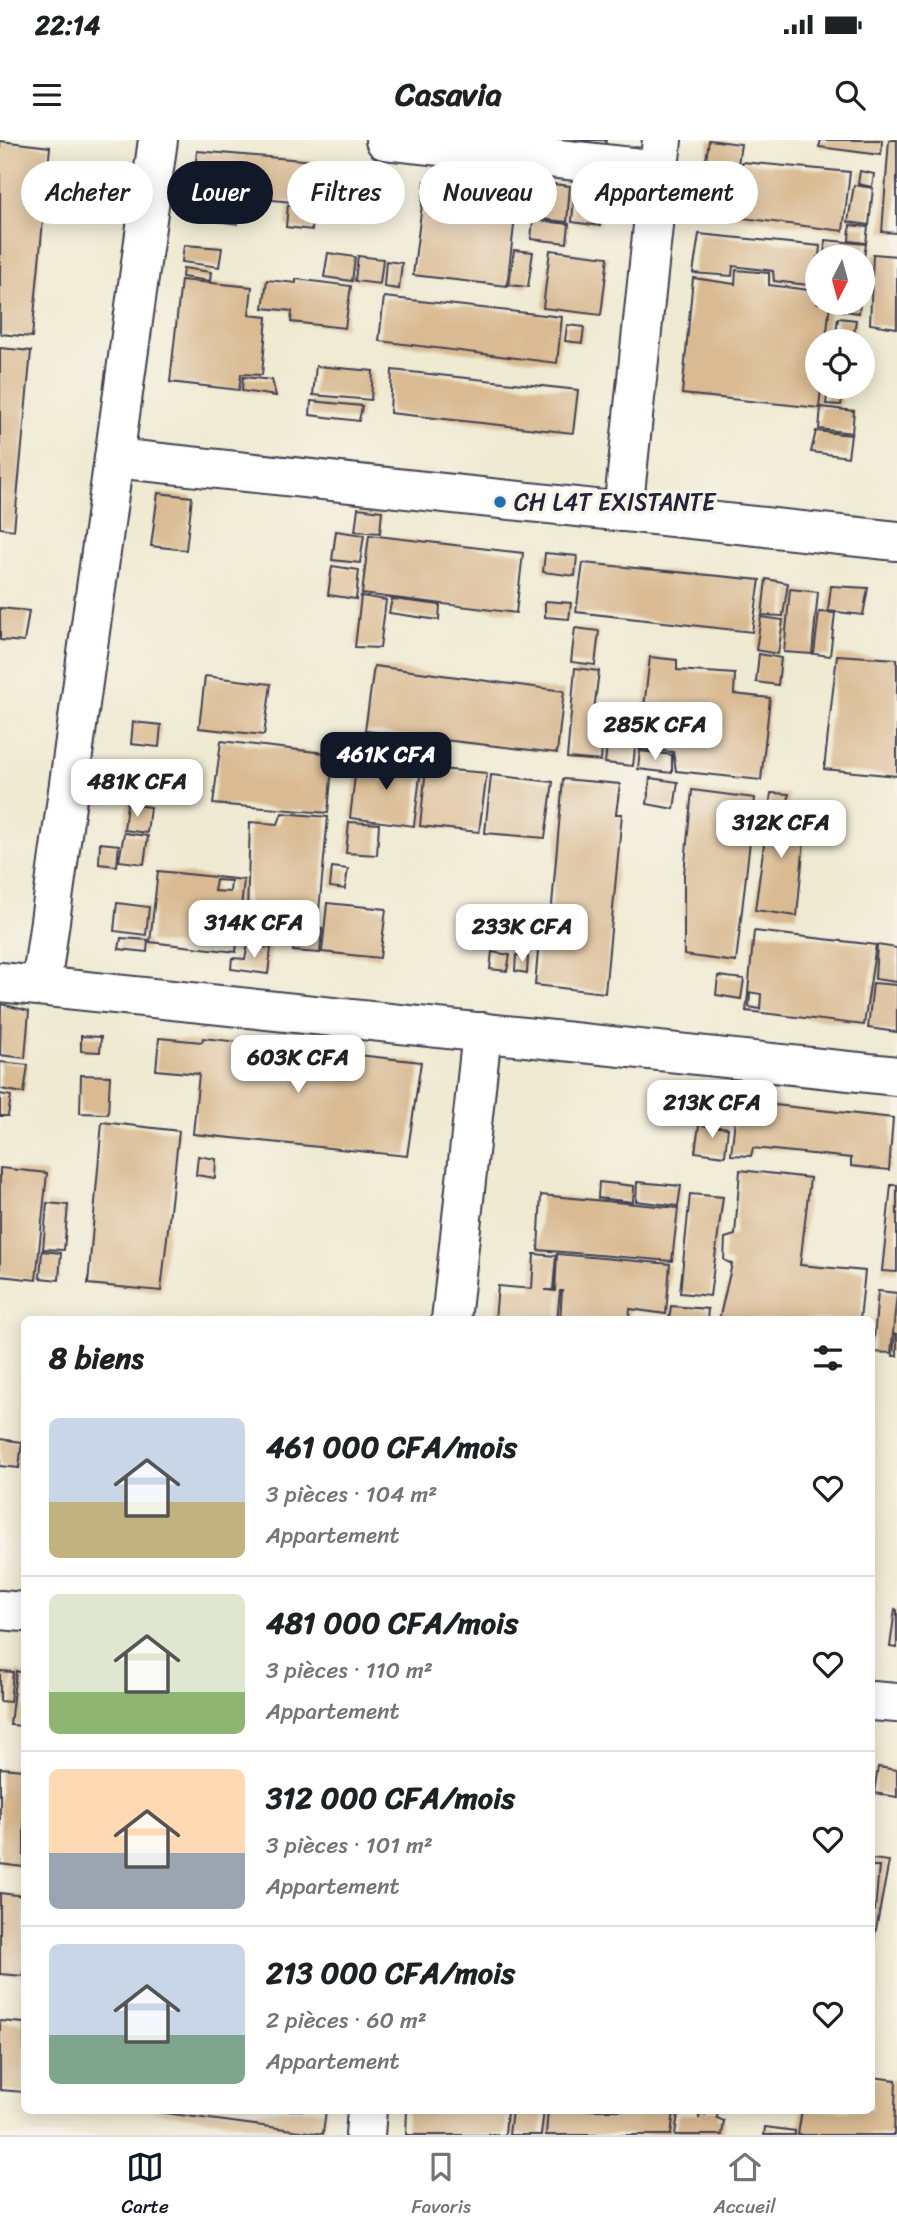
<!DOCTYPE html>
<html lang="fr">
<meta charset="utf-8">
<style>
body{margin:0;font-family:Sriracha,sans-serif;background:#f6f6f6;color:#202124;height:100vh;display:flex;flex-direction:column;font-size:26px;white-space:nowrap}
*{box-sizing:border-box;margin:0}
p{font-size:23px;color:#757577}
.icon{flex:none;width:38px;height:38px;fill:none;stroke:currentColor;stroke-width:2;stroke-linecap:round;stroke-linejoin:round}
.map{position:relative;flex:1;overflow:hidden}
.panel{position:absolute;left:21px;top:1176px;width:854px;height:798px;display:flex;flex-direction:column;background:#fff;border-radius:10px;box-shadow:0 4px 18px #0003}
.panel>*{flex:none}
.guide{position:absolute;left:21px;top:21px;width:856px;height:63px;display:flex;gap:14px}
.needle{width:46px;rotate:186deg}
.controls{position:absolute;left:805px;top:105px;display:grid;gap:14px}
.controls a{display:grid;place-items:center;width:70px;height:70px;border-radius:50%;background:#fff;box-shadow:0 4px 18px #0003;font-size:35px}
.price{position:absolute;translate:-50% -60px;padding:0 16px;border-radius:14px;background:#fff;color:#222;font-size:23px;line-height:46px;filter:drop-shadow(0 2px 4px #0008)}
.price::after{content:'';position:absolute;left:50%;top:42px;width:21px;height:16px;margin-left:-10px;background:inherit;clip-path:polygon(0 0,100% 0,50% 100%)}
.price.active{background:#111827;color:#fff}
ul{padding:0;list-style:none}
li{display:flex;align-items:center;gap:21px;height:175px;padding:0 28px}
li+li{border-top:2px solid #e0e0e0}
li span{display:grid;place-items:center;flex:none;width:196px;height:140px;border-radius:10px;color:#555}
li>.icon{margin-inline-start:auto}
span .icon{width:84px;height:84px;fill:#fffc;stroke-width:1}
li b{font-size:30px}
h2{display:flex;justify-content:space-between;align-items:center;height:84px;padding:0 28px;font-size:30px}
.pill{padding:0 24px;border-radius:32px;background:#fff;box-shadow:0 4px 18px #0003;font-size:24px;line-height:63px}
.pill.active{background:#111827;color:#fff}
.status{display:flex;justify-content:space-between;align-items:center;height:49px;padding:0 35px;background:#fff;direction:ltr}
.status svg{height:19px;fill:currentColor}
header{display:flex;justify-content:space-between;align-items:center;height:91px;padding:0 28px;background:#fff;font-size:32px;font-weight:700}
.tab-bar{display:flex;justify-content:space-around;align-items:center;height:98px;border-top:2px solid #e0e0e0;background:#fff;font-size:19px;color:#757577}
.tab-bar a{display:grid;justify-items:center;gap:4px}
.tab-bar .active{color:#111827}
.map>svg:first-child{display:block}
</style>
<div class="status"><b>22:14</b><svg viewBox="0 0 49 12"><path d="M0 12V9h3v3zM5 12V6h3v6zM10 12V3h3v9zM15 12V0h3v12zM26 1h20v11H26zM47 4h2v5h-2z"/></svg></div>
<header><svg class="icon" aria-label="menu" viewBox="0 0 24 24"><path d="M4 6h16M4 12h16M4 18h16"/></svg>Casavia<svg class="icon" aria-label="search" viewBox="0 0 24 24"><circle cx="10" cy="10" r="6"/><path d="M15 15l6 6"/></svg></header>
<div class="map">
<svg width="897" height="1995" viewBox="0 0 897 1995">
<rect width="100%" height="100%" fill="#f7f3e8"/>
<filter id="ink" filterUnits="userSpaceOnUse"><feTurbulence type="fractalNoise" baseFrequency=".0143" numOctaves="2"/><feDisplacementMap in="SourceGraphic" scale="14" xChannelSelector="R" yChannelSelector="G"/><feConvolveMatrix kernelMatrix="1 2 1 2 8 2 1 2 1" color-interpolation-filters="sRGB"/></filter>
<filter id="wash" filterUnits="userSpaceOnUse"><feTurbulence type="fractalNoise" baseFrequency=".00686" numOctaves="4" result="noise"/><feDisplacementMap in="SourceGraphic" scale="28" xChannelSelector="R" yChannelSelector="G"/><feGaussianBlur stdDeviation="1.57" result="paint"/><feColorMatrix in="noise" values="0 0 0 0 0 0 0 0 0 0 0 0 0 0 0 0 0 1.4 0 .05"/><feComposite in="paint" operator="in"/></filter>
<g filter="url(#wash)">
<rect width="100%" height="100%" fill="#efead2"/>
<g id="blocks">
<!-- building -->
<g fill="#d9ba92" fill-rule="evenodd">
<polygon points="573,0 606,0 605,5 573,2"/>
<polygon points="709,0 741,4 730,78 698,73"/>
<polygon points="821,0 882,0 881,15 819,7"/>
<polygon points="889,0 897,0 897,93 882,92"/>
<polygon points="0,1 50,7 32,197 0,194"/>
<polygon points="197,11 386,27 379,71 243,57 238,84 190,78"/>
<polygon points="742,22 850,32 843,91 735,77"/>
<polygon points="860,31 874,34 872,47 858,44"/>
<polygon points="425,41 518,51 507,146 413,135"/>
<polygon points="535,42 570,46 567,82 531,78"/>
<polygon points="854,45 873,48 869,85 848,82"/>
<polygon points="575,46 605,50 600,86 572,82"/>
<polygon points="288,65 315,67 312,90 286,87"/>
<polygon points="533,80 569,84 567,103 531,99"/>
<polygon points="850,85 868,87 866,103 849,101"/>
<polygon points="699,94 820,106 819,117 817,117 817,146 774,141 773,131 733,126 732,136 693,133"/>
<polygon points="825,100 866,104 864,117 824,117"/>
<polygon points="184,105 222,108 219,127 182,122"/>
<polygon points="514,110 533,112 528,147 509,145"/>
<polygon points="550,110 608,117 601,175 543,168"/>
<polygon points="328,113 355,117 352,141 324,137"/>
<polygon points="873,114 897,116 897,188 870,184"/>
<polygon points="358,116 383,119 380,144 355,141"/>
<polygon points="386,121 402,123 399,149 384,147"/>
<polygon points="183,128 211,132 210,141 182,137"/>
<polygon points="736,130 769,133 769,145 817,151 817,163 830,163 826,201 817,201 817,247 821,247 819,268 682,254 693,138 735,144"/>
<polygon points="296,139 351,146 345,188 291,182 292,171 263,168 267,140 296,143"/>
<polygon points="181,140 252,147 249,175 267,177 262,235 241,234 239,250 170,242"/>
<polygon points="384,157 562,177 557,223 379,201"/>
<polygon points="837,163 860,163 859,173 837,170"/>
<polygon points="838,178 856,180 853,201 835,201"/>
<polygon points="567,185 584,187 582,203 565,201"/>
<polygon points="0,208 31,211 14,390 0,388"/>
<polygon points="316,226 373,231 371,260 313,255"/>
<polygon points="392,230 578,250 573,293 390,273"/>
<polygon points="243,237 272,240 276,256 242,251"/>
<polygon points="828,247 844,247 841,265 826,264"/>
<polygon points="311,261 362,266 359,281 310,275"/>
<polygon points="821,267 854,271 852,293 819,289"/>
<polygon points="816,291 851,295 848,317 811,312"/>
<polygon points="158,353 192,357 186,410 151,406"/>
<polygon points="358,368 382,371 380,393 355,391"/>
<polygon points="336,391 364,395 360,423 332,420"/>
<polygon points="369,395 523,413 516,473 362,454"/>
<polygon points="545,413 577,416 575,436 543,432"/>
<polygon points="583,423 760,440 752,492 576,472"/>
<polygon points="332,426 359,430 356,459 328,455"/>
<polygon points="766,439 788,443 783,476 762,475"/>
<polygon points="831,446 868,448 863,475 828,471"/>
<polygon points="790,449 818,452 812,514 784,512"/>
<polygon points="361,456 386,460 380,508 355,507"/>
<polygon points="392,459 440,465 439,480 389,473"/>
<polygon points="545,461 571,463 569,479 545,477"/>
<polygon points="0,468 29,471 24,502 0,500"/>
<polygon points="819,472 835,473 830,516 814,514"/>
<polygon points="761,477 783,480 778,514 756,510"/>
<polygon points="575,488 599,491 595,525 571,522"/>
<polygon points="759,514 781,518 778,545 756,542"/>
<polygon points="837,515 897,519 897,636 824,629"/>
<polygon points="650,517 677,520 677,530 735,534 734,554 770,558 761,640 676,631 673,612 639,609"/>
<polygon points="374,526 564,551 557,613 365,591"/>
<polygon points="575,528 599,531 593,578 603,593 601,621 567,618"/>
<polygon points="205,536 271,544 264,595 199,588"/>
<polygon points="133,582 161,585 159,607 131,604"/>
<polygon points="608,596 636,599 633,626 605,623"/>
<polygon points="221,601 333,614 328,673 213,664"/>
<polygon points="640,611 672,615 672,633 638,629"/>
<polygon points="357,619 421,627 414,686 350,678"/>
<polygon points="426,628 487,633 479,692 420,686"/>
<polygon points="491,635 553,642 545,698 485,693"/>
<polygon points="650,638 678,642 674,669 647,664"/>
<polygon points="563,639 620,644 616,674 622,674 605,853 535,845 539,800 549,799"/>
<polygon points="129,643 146,644 144,663 127,661"/>
<polygon points="692,650 755,658 736,822 684,815 684,734"/>
<polygon points="771,653 789,654 787,677 806,679 797,776 755,770"/>
<polygon points="127,664 150,667 147,693 124,690"/>
<polygon points="282,673 328,677 318,781 247,773 250,682 278,684"/>
<polygon points="349,682 379,684 377,715 346,713"/>
<polygon points="124,693 148,696 144,724 119,721"/>
<polygon points="100,703 119,705 117,726 99,724"/>
<polygon points="332,727 348,729 345,749 330,747"/>
<path d="M158 731 244 740 236 812 150 802ZM216 740 231 741 230 752 214 751Z"/>
<polygon points="117,763 149,767 146,795 114,791"/>
<polygon points="327,763 386,769 380,818 322,812"/>
<polygon points="509,769 537,771 535,796 508,794"/>
<polygon points="296,786 322,788 320,813 293,811"/>
<polygon points="754,791 876,805 864,885 746,871 748,854 750,854 749,867 760,869 761,854 748,852"/>
<polygon points="121,798 148,800 147,812 119,809"/>
<polygon points="248,805 271,808 268,834 231,829 232,818 245,819"/>
<polygon points="877,805 897,808 897,842 875,839"/>
<polygon points="492,812 510,815 507,831 490,829"/>
<polygon points="516,815 528,817 527,833 515,831"/>
<polygon points="718,836 744,839 741,859 716,855"/>
<polygon points="873,843 897,845 897,892 868,888"/>
<polygon points="1,864 29,871 25,918 0,915"/>
<polygon points="81,896 101,897 100,912 81,911"/>
<polygon points="159,898 202,902 203,898 421,922 407,1016 193,994 199,934 156,930"/>
<polygon points="0,922 28,925 24,953 0,949"/>
<polygon points="81,935 110,936 108,974 80,973"/>
<polygon points="0,954 11,956 8,976 0,976"/>
<polygon points="737,961 893,978 889,1030 851,1026 851,1018 753,1008 751,1016 731,1015"/>
<polygon points="102,982 179,991 161,1151 88,1144"/>
<polygon points="699,985 728,988 725,1016 695,1012"/>
<polygon points="198,1016 216,1019 215,1038 196,1035"/>
<polygon points="0,1028 47,1033 36,1140 0,1136"/>
<polygon points="740,1030 810,1038 800,1125 865,1131 860,1180 719,1180 732,1124 724,1120 725,1098 735,1095"/>
<polygon points="599,1042 634,1046 633,1062 598,1058"/>
<polygon points="637,1042 681,1046 678,1066 636,1061"/>
<polygon points="891,1045 897,1045 897,1132 882,1131"/>
<polygon points="690,1054 723,1057 710,1156 680,1153"/>
<polygon points="541,1055 678,1068 672,1121 538,1110"/>
<polygon points="47,1063 68,1065 64,1110 43,1109"/>
<polygon points="42,1111 61,1113 59,1140 40,1138"/>
<polygon points="534,1114 556,1116 553,1150 545,1150 555,1151 557,1114 670,1124 666,1174 630,1169 629,1180 560,1180 562,1151 560,1151 557,1180 495,1180 498,1146 532,1149"/>
<polygon points="878,1151 897,1153 891,1213 873,1212"/>
<polygon points="671,1166 708,1169 707,1180 669,1180"/>
<polygon points="895,1194 897,1194 897,1216 893,1216"/>
<polygon points="0,1299 22,1302 19,1328 0,1326"/>
<polygon points="895,1469 897,1470 897,1508 890,1507"/>
<polygon points="0,1531 13,1532 10,1562 0,1561"/>
<polygon points="16,1531 24,1533 24,1586 10,1585"/>
<polygon points="878,1627 897,1630 897,1657 874,1653"/>
<polygon points="0,1628 24,1630 24,1727 0,1724"/>
<polygon points="872,1719 889,1721 874,1800 872,1800 872,1771 875,1771 879,1726 872,1726"/>
<polygon points="0,1753 24,1756 24,1836 0,1834"/>
<polygon points="0,1881 24,1883 24,1952 0,1950"/>
<polygon points="872,1937 896,1940 894,1995 798,1995 802,1970 872,1970"/>
<polygon points="142,1970 326,1970 323,1994"/>
<polygon points="407,1970 507,1970 505,1995 406,1995"/>
<polygon points="512,1970 544,1970 541,1995 509,1995"/>
<polygon points="548,1970 674,1970 671,1995 546,1995"/>
<polygon points="700,1970 718,1970 717,1978 724,1981 722,1995 675,1995 678,1974 699,1974 699,1979 700,1974 706,1975 700,1974"/>
<polygon points="765,1987 795,1991 795,1995 764,1995"/>
</g>
</g>
</g>
<g filter="url(#ink)">
<use href="#blocks" fill-opacity="0" stroke="#414052" stroke-width="2"/>
<g fill="none" stroke-linecap="round" stroke-linejoin="round">
<!-- minor casing -->
<g stroke="#414052" stroke-width="42">
<g id="minor">
<polyline points="385,0 659,30"/>
<polyline points="114,318 897,401"/>
<polyline points="623,372 662,0"/>
<polyline points="0,842 897,936"/>
<polyline points="41,846 158,0"/>
<polyline points="451,1180 482,892"/>
<polyline points="0,1470 24,1472"/>
<polyline points="872,1561 897,1563"/>
<polyline points="365,1995 367,1970"/>
</g>
</g>
<!-- minor -->
<use href="#minor" stroke="#fff" stroke-width="38"/>
</g>
</g>
<!-- markers -->
<circle fill="#1f6fb2" stroke="#f7f3e8" stroke-width="2.5" cx="500" cy="362" r="7"/>
<g text-anchor="middle" dominant-baseline="central" stroke-width="7" stroke-linejoin="round" paint-order="stroke">
<!-- poi labels -->
<g font-size="24" fill="#22223b" stroke="#f7f3e8" text-anchor="start">
<text x="514" y="362">CH L4T EXISTANTE</text>
</g>
</g>
</svg>
<div class="controls">
<a><svg class="needle" viewBox="-14 -14 28 28"><path d="M0-13l5 13h-10z" fill="#e53935"/><path d="M0 13l5-13h-10z" fill="#757577"/></svg></a>
<a><svg class="icon" aria-label="locate" viewBox="0 0 24 24"><circle cx="12" cy="12" r="6"/><path d="M12 2v4M12 18v4M2 12h4M18 12h4"/></svg></a>
</div>
<b class="price" style="left:655px;top:622px">285K CFA</b>
<b class="price active" style="left:386px;top:652px">461K CFA</b>
<b class="price" style="left:137px;top:679px">481K CFA</b>
<b class="price" style="left:781px;top:720px">312K CFA</b>
<b class="price" style="left:254px;top:820px">314K CFA</b>
<b class="price" style="left:522px;top:824px">233K CFA</b>
<b class="price" style="left:298px;top:955px">603K CFA</b>
<b class="price" style="left:712px;top:1000px">213K CFA</b>
<div class="guide">
<a class="pill">Acheter</a>
<a class="pill active">Louer</a>
<a class="pill">Filtres</a>
<a class="pill">Nouveau</a>
<a class="pill">Appartement</a>
</div>
<section class="panel">
<h2>8 biens<svg class="icon" aria-label="filters" viewBox="0 0 24 24"><path d="M4 7h16M4 17h16"/><circle cx="9" cy="7" r="2"/><circle cx="15" cy="17" r="2"/></svg></h2>
<ul>
<li><span style="background:linear-gradient(#c9d6e8 60%,#c2b280 0)"><svg class="icon" aria-label="home" viewBox="0 0 24 24"><path d="M3 11l9-7 9 7M6 9v11h12V9"/></svg></span><div><b>461 000 CFA/mois</b><p>3 pièces · 104 m²</p><p>Appartement</p></div><svg class="icon" aria-label="heart" viewBox="0 0 24 24"><path d="M12 20l-8-8c-3-5 5-10 8-4 3-6 11-1 8 4z"/></svg></li>
<li><span style="background:linear-gradient(#dfe7d0 70%,#8fb573 0)"><svg class="icon" aria-label="home" viewBox="0 0 24 24"><path d="M3 11l9-7 9 7M6 9v11h12V9"/></svg></span><div><b>481 000 CFA/mois</b><p>3 pièces · 110 m²</p><p>Appartement</p></div><svg class="icon" aria-label="heart" viewBox="0 0 24 24"><path d="M12 20l-8-8c-3-5 5-10 8-4 3-6 11-1 8 4z"/></svg></li>
<li><span style="background:linear-gradient(#ffd9b3 60%,#9aa5b1 0)"><svg class="icon" aria-label="home" viewBox="0 0 24 24"><path d="M3 11l9-7 9 7M6 9v11h12V9"/></svg></span><div><b>312 000 CFA/mois</b><p>3 pièces · 101 m²</p><p>Appartement</p></div><svg class="icon" aria-label="heart" viewBox="0 0 24 24"><path d="M12 20l-8-8c-3-5 5-10 8-4 3-6 11-1 8 4z"/></svg></li>
<li><span style="background:linear-gradient(#c9d6e8 65%,#7fa58c 0)"><svg class="icon" aria-label="home" viewBox="0 0 24 24"><path d="M3 11l9-7 9 7M6 9v11h12V9"/></svg></span><div><b>213 000 CFA/mois</b><p>2 pièces · 60 m²</p><p>Appartement</p></div><svg class="icon" aria-label="heart" viewBox="0 0 24 24"><path d="M12 20l-8-8c-3-5 5-10 8-4 3-6 11-1 8 4z"/></svg></li>
</ul>
</section>
</div>
<nav class="tab-bar">
<a class="active"><svg class="icon" aria-label="map" viewBox="0 0 24 24"><path d="M3 6l6-2 6 2 6-2v14l-6 2-6-2-6 2zM9 4v14M15 6v14"/></svg>Carte</a>
<a><svg class="icon" aria-label="saved" viewBox="0 0 24 24"><path d="M7 4h10v16l-5-4-5 4z"/></svg>Favoris</a>
<a><svg class="icon" aria-label="home" viewBox="0 0 24 24"><path d="M3 11l9-7 9 7M6 9v11h12V9"/></svg>Accueil</a>
</nav>
